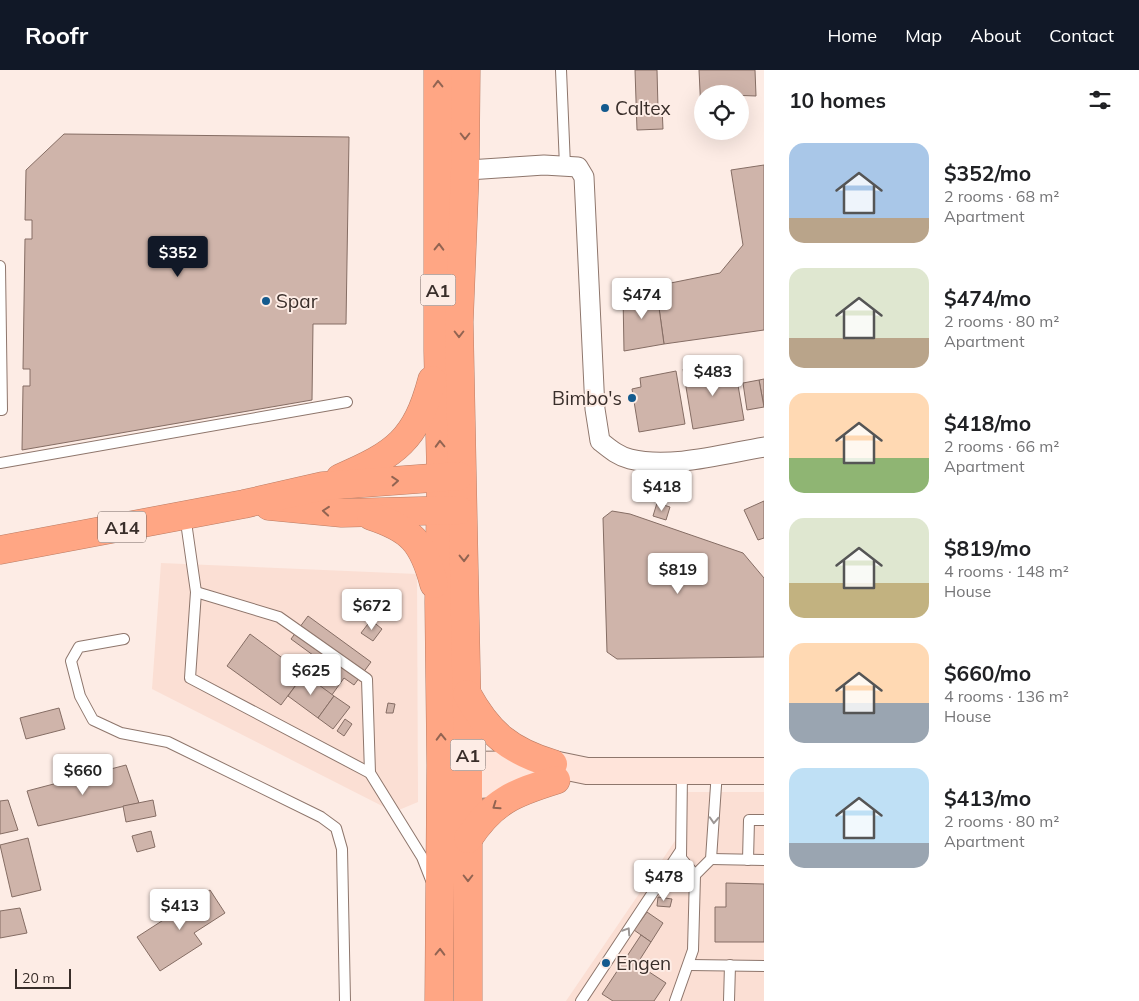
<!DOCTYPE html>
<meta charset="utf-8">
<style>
body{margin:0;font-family:Mulish,sans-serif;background:#f6f6f6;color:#202124;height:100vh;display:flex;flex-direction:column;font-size:19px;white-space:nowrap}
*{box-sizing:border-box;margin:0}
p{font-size:16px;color:#757577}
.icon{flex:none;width:28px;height:28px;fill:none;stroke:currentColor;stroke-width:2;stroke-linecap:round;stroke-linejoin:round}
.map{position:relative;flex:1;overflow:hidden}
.sheet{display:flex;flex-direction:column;background:#fff;width:375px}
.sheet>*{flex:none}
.tools{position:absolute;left:694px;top:15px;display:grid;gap:10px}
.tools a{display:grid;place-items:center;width:55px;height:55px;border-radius:50%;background:#fff;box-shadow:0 5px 20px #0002;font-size:25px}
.scale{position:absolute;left:15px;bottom:12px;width:56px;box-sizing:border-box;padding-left:5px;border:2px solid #392e2a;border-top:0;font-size:14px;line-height:18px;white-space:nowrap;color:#392e2a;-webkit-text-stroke:4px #fdece5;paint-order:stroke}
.price{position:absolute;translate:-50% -42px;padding:0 11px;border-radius:5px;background:#fff;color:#222;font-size:16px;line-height:32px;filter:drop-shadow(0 1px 2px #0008)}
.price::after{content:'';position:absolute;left:50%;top:30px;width:15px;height:11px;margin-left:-8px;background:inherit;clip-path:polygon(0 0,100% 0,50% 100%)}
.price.on{background:#111827;color:#fff}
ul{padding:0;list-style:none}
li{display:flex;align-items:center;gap:15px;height:125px;padding:0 25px}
li span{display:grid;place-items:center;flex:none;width:140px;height:100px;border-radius:15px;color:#555}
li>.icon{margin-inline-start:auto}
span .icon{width:60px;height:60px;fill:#fffc;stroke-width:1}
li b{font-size:21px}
h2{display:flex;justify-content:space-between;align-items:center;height:60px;padding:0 25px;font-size:21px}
header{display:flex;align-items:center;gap:30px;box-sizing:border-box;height:70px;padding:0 25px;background:#111827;color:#fff}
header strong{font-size:24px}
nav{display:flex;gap:28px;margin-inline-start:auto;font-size:18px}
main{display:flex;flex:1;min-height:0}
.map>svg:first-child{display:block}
</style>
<header>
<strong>Roofr</strong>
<nav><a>Home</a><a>Map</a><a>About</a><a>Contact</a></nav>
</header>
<main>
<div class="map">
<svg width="764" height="931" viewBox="0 0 764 931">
<rect width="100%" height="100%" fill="#fdece5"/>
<!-- built -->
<g fill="#fbdfd4">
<polygon points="161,493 417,504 418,732 394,742 152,619"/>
<polygon points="677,722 764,722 764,931 566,931 677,768"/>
</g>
<!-- building -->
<g fill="#cfb4aa" stroke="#856d64">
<polygon points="635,0 657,0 658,38 662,37 663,59 637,60"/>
<polygon points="699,0 755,0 756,26 702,24 702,42 701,42"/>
<polygon points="64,64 349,67 346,254 313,254 312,330 22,380 23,316 30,316 30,299 23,299 25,169 32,169 32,150 25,150 26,100"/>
<polygon points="764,95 764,260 664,274 656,216 720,203 743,175 731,100"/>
<polygon points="656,216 664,274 624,281 623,225"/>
<polygon points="708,295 709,303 735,298 744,350 693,359 683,299"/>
<polygon points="676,301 685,354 639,362 632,319 641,317 640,308"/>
<polygon points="764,309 764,337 759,310"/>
<polygon points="759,310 764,337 747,340 743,313"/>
<polygon points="764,431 764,468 758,470 744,440"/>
<polygon points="657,433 670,437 666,450 653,446"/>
<polygon points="612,441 630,444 743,483 764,508 764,587 617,589 607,582 603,448"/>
<polygon points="308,546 371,592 354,615 344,608 329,629 302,609 317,588 291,569"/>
<polygon points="371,550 382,559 373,571 361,563"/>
<polygon points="250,564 304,604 281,635 227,596"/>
<polygon points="304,604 334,626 318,648 288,626"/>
<polygon points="334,626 350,637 333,659 318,648"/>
<polygon points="388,633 395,634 393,643 386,643"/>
<polygon points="59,638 65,659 26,669 20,648"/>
<polygon points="345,649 352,654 344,666 337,661"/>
<polygon points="126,695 139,733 38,756 27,721"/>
<polygon points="8,730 18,760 0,764 0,731"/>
<polygon points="153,730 156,746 126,752 123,736"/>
<polygon points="151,761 155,777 137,782 132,766"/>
<polygon points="28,768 41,820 12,827 0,775"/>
<polygon points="726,813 764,814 764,872 715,872 715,837 726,837"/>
<polygon points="210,820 225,843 194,863 202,874 160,901 137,867"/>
<polygon points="658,827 672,829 670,837 657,836"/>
<polygon points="20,838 27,863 0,868 0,841"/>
<polygon points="647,842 663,853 651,872 634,860"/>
<polygon points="641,865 651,872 637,894 666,913 654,931 613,931 602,924"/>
</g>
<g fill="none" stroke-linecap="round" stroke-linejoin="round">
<!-- lane casing -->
<g stroke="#8e766c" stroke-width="12">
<g id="lane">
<polyline points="561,0 565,96"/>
<polyline points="0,196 2,340 0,340"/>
<polyline points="0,393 347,332"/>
<polyline points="185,445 196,522 190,608 370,703 422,787 431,810"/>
<polyline points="196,522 279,547 367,609 370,703"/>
<polyline points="124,569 79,577 71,591 80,626 93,650 121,663 168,672 321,747 336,758 342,779 345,931"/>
<polyline points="711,789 764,790"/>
<polyline points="748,790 749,750 764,750"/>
<polyline points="695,805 711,789 717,701"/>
<polyline points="690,895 764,896"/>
<polyline points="581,931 681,780"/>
<polyline points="675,931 693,880 695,805 681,788 682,702"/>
<polyline points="729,931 730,895"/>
</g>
</g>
<!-- street casing -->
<g stroke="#8e766c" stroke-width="21">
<path id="street" d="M453 101 544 95 578 97 584 107 595 339 600 371C610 379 618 386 630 389 670 399 723 384 764 377"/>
</g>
<!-- secondary casing -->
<g stroke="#8e766c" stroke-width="28">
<g id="secondary">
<polyline points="447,695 553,694 587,701 764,701"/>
<polyline points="446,717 540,711"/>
</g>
</g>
<!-- highway casing -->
<g stroke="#ba7c64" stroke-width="29">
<g id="highway">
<polyline points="438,0 438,281 441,408 439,532 441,695 439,931"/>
<polyline points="466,0 465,100 459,252 468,696 468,931"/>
<path d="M340 408C396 384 416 370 432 310"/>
<polyline points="269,436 342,443 459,440"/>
<path d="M371 446C411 459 423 472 434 514"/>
<polyline points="0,480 244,434 323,416 459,406"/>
<path d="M467 624C489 664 510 681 553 694"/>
<path d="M468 769C493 731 514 723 556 710"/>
</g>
</g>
<!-- lane -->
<use href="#lane" stroke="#fff" stroke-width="10"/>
<!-- street -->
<use href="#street" stroke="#fff" stroke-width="19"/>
<!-- secondary -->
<use href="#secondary" stroke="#ffe4da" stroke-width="26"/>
<!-- highway -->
<use href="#highway" stroke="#ffa684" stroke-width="28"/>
</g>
<!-- one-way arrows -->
<defs><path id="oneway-chevron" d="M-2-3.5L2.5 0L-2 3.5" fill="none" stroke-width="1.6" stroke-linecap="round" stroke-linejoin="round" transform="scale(1.25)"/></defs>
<g stroke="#926452">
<use href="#oneway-chevron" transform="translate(438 14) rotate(-91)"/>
<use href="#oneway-chevron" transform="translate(465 66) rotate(90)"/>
<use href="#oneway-chevron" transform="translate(439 177) rotate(-89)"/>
<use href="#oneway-chevron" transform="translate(459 264) rotate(90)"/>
<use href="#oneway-chevron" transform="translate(440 374) rotate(-92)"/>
<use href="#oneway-chevron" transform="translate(395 411) rotate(-4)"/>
<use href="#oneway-chevron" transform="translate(326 441) rotate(-175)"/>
<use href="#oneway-chevron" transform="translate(464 488) rotate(89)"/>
<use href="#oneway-chevron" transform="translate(441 667) rotate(-91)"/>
<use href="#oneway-chevron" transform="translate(496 736) rotate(145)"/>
<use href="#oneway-chevron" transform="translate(468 808) rotate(90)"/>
<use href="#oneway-chevron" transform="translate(440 882) rotate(-89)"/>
</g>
<g stroke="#9c9694">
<use href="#oneway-chevron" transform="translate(714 750) rotate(93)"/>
<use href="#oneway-chevron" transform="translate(627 861) rotate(-57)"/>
</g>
<!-- markers -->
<g fill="#135a8e" stroke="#fdece5" stroke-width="2">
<circle cx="605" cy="38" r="5"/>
<circle cx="266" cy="231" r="5"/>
<circle cx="632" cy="328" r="5"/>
<circle cx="606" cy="893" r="5"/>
</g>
<g text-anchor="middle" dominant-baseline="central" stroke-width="4" stroke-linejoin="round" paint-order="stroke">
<!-- shield labels -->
<g fill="#fdece5" stroke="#746762" stroke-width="1">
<rect x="420.5" y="204.5" width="35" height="31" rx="4"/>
<rect x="98" y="441.5" width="48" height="31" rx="4"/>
<rect x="450.5" y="669.5" width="35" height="31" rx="4"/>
</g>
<g font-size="18" font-weight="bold" fill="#392e2a">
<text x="438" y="220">A1</text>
<text x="122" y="457">A14</text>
<text x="468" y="685">A1</text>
</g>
<!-- poi labels -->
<g font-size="19" fill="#392e2a" stroke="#fdece5" text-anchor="start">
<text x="615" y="38">Caltex</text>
<text x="276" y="231">Spar</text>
<text x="622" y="328" text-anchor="end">Bimbo's</text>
<text x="616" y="893">Engen</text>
</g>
</g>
</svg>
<div class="tools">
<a><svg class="icon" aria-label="locate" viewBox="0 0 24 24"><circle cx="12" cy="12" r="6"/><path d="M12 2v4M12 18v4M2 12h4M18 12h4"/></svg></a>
</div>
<div class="scale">20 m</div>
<b class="price on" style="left:178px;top:208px">$352</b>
<b class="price" style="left:642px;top:250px">$474</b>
<b class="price" style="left:713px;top:327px">$483</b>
<b class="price" style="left:662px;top:442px">$418</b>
<b class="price" style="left:678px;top:525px">$819</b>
<b class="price" style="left:372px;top:561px">$672</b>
<b class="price" style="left:311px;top:626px">$625</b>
<b class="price" style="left:83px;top:726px">$660</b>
<b class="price" style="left:664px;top:832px">$478</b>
<b class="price" style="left:180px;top:861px">$413</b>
</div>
<section class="sheet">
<h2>10 homes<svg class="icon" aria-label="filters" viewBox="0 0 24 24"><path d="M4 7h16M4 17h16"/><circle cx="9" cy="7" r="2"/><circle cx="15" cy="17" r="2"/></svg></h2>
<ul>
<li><span style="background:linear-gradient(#a9c7e8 75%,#b9a48a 0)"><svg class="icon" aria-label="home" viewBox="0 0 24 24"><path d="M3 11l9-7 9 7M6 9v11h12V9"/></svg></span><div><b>$352/mo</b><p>2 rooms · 68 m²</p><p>Apartment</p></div></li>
<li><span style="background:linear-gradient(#dfe7d0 70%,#b9a48a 0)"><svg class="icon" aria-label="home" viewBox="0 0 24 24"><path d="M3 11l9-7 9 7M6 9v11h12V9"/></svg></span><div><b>$474/mo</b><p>2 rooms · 80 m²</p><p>Apartment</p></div></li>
<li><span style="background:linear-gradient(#ffd9b3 65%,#8fb573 0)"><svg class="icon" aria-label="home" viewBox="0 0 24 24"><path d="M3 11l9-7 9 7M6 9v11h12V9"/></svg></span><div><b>$418/mo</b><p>2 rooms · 66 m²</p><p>Apartment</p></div></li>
<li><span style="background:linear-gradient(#dfe7d0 65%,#c2b280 0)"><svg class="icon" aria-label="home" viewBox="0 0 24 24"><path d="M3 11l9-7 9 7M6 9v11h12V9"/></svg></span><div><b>$819/mo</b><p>4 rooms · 148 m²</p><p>House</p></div></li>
<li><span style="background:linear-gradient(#ffd9b3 60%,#9aa5b1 0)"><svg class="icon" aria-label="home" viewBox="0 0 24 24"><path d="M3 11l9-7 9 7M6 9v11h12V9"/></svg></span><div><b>$660/mo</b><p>4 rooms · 136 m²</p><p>House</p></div></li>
<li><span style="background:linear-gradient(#bfe0f5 75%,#9aa5b1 0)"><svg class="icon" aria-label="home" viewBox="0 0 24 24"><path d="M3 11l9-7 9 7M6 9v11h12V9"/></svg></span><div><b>$413/mo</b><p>2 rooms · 80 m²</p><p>Apartment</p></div></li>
</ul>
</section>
</main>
